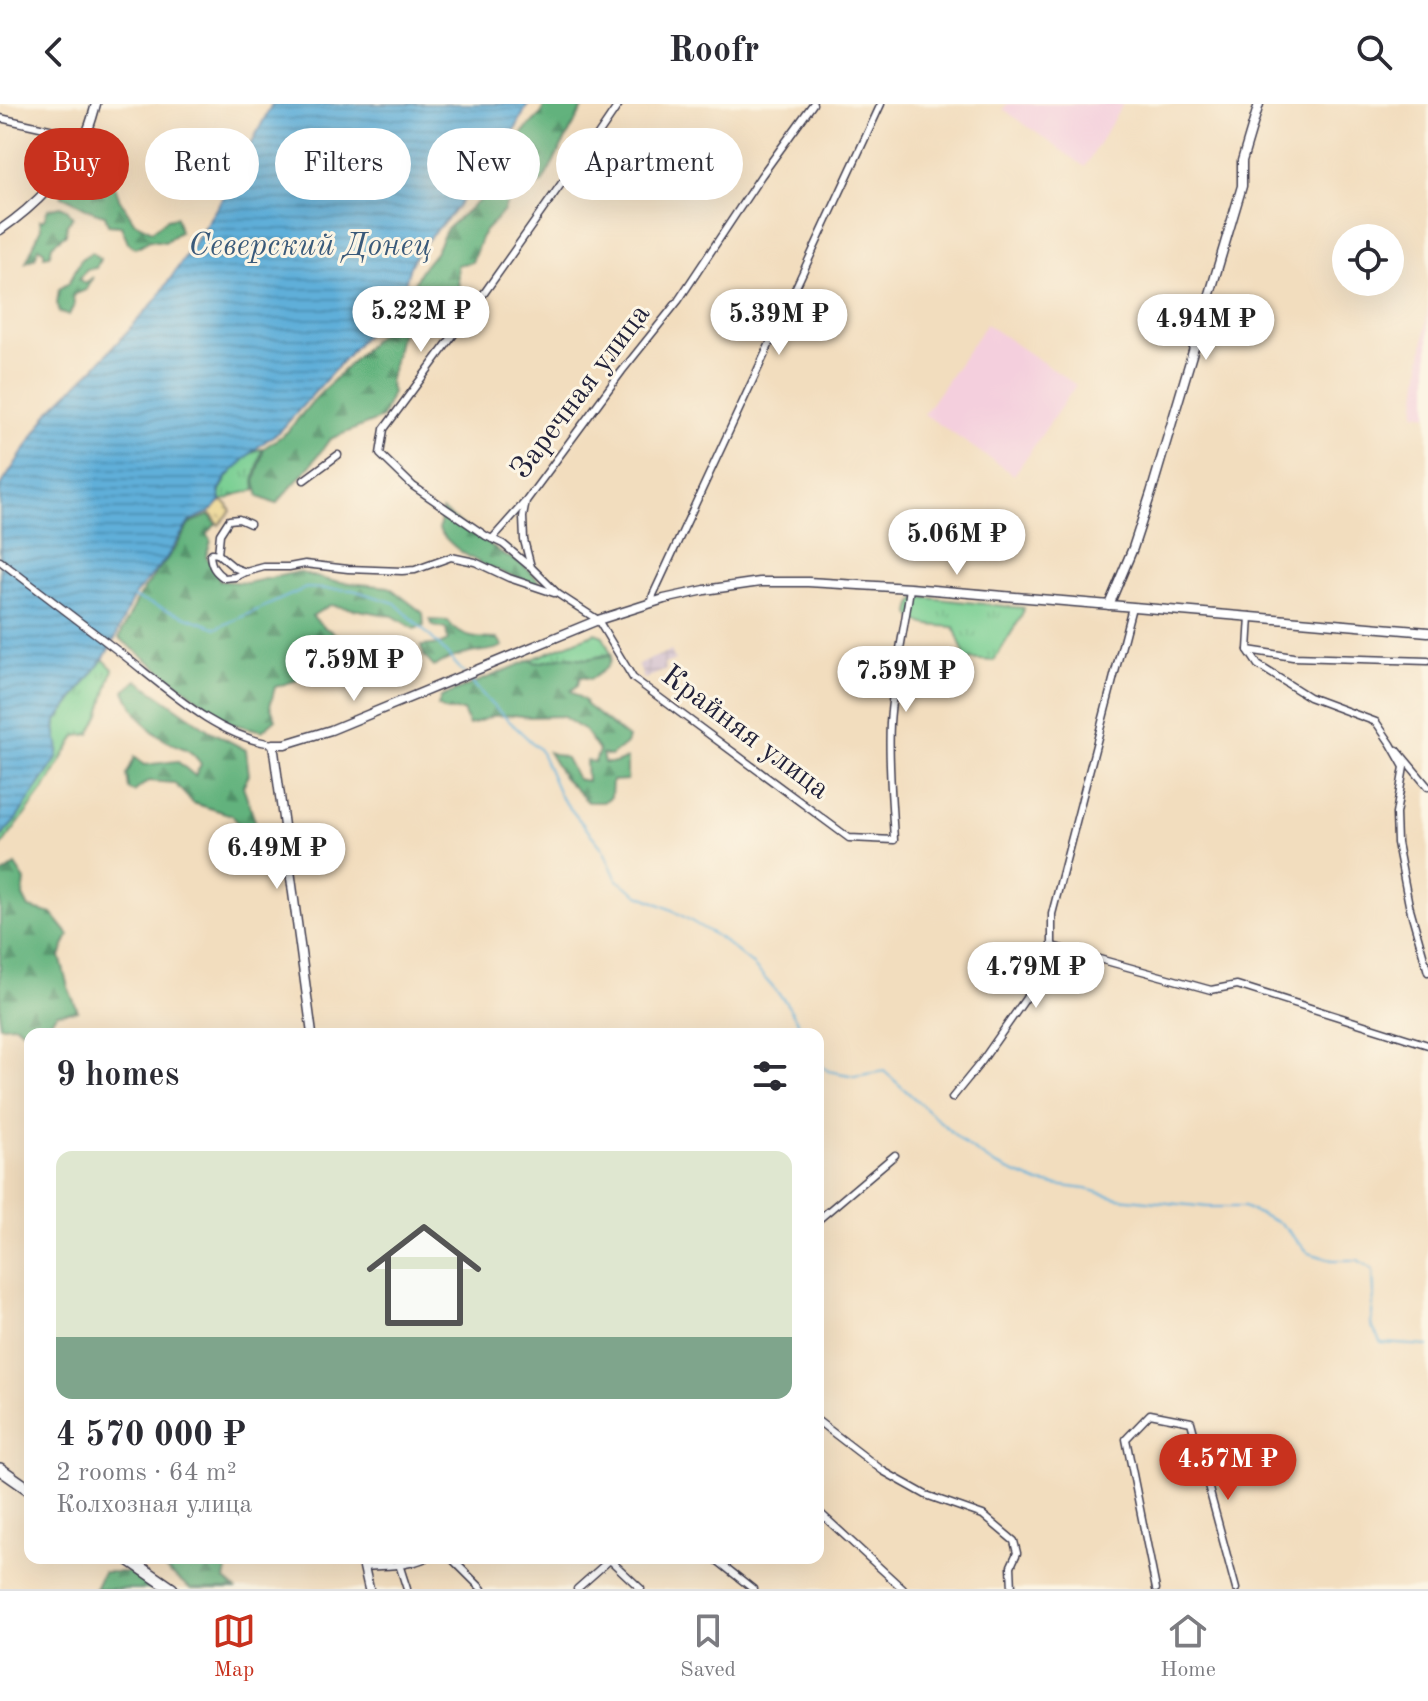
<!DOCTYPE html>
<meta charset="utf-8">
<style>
body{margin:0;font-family:"Old Standard TT",serif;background:#f2f2f3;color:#2b2b33;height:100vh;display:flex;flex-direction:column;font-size:30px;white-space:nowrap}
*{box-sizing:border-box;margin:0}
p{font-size:26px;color:#7c7c81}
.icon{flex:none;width:44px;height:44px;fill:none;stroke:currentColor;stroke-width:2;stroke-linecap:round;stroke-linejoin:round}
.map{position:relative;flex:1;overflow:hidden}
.drawer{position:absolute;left:24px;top:924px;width:800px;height:536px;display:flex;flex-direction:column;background:#fff;border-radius:16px;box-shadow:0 8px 32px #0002}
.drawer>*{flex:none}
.top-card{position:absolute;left:24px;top:24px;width:800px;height:72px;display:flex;gap:16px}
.controls{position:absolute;left:1332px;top:120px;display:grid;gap:16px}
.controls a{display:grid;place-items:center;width:72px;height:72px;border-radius:50%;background:#fff;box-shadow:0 8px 32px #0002;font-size:40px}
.price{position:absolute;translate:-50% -68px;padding:0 18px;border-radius:28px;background:#fff;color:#222;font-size:26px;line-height:52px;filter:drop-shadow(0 2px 4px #0008)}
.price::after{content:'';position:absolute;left:50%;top:48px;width:24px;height:18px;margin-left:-12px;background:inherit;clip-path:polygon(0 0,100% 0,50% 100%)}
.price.on{background:#c8321e;color:#fff}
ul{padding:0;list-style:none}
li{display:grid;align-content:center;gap:16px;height:424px;padding:0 32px}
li+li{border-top:2px solid #e1e1e2}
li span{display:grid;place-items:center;height:248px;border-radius:16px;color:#555}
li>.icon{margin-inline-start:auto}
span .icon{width:144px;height:144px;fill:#fffc;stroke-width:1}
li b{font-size:34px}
h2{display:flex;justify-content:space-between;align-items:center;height:96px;padding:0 32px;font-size:34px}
.tag{padding:0 28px;border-radius:36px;background:#fff;box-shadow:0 8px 32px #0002;font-size:28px;line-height:72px}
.tag.on{background:#c8321e;color:#fff}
header{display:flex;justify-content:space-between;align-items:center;height:104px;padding:0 32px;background:#fff;font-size:36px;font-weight:700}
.tab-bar{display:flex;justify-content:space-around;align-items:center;height:112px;border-top:2px solid #e1e1e2;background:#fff;font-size:22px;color:#7c7c81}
.tab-bar a{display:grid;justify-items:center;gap:4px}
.tab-bar .on{color:#c8321e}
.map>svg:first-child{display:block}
</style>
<header><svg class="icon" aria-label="back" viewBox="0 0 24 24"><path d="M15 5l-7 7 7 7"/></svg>Roofr<svg class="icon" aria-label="search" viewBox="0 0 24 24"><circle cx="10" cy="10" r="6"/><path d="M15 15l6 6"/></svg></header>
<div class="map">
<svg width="1428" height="1485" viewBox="0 0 1428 1485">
<defs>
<pattern id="industrial-grid" width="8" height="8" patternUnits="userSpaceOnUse" patternTransform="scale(2)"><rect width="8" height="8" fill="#d0bdcd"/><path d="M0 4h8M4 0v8" fill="none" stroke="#b2a2b1"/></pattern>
<pattern id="grass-tufts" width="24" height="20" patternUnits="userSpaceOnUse" patternTransform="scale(2)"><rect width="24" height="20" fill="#79cf93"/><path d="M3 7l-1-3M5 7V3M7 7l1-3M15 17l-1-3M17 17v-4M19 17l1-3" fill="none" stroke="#68b180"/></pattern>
<pattern id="forest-firs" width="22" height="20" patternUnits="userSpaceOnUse" patternTransform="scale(2)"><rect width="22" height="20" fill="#62b27d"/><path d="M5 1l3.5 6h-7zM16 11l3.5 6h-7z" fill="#509068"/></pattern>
<pattern id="sand-dots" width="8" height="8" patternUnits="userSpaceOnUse" patternTransform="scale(2)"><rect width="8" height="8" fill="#eeda9e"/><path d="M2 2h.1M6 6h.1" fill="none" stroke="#ccbb89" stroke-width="1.8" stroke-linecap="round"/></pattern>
<pattern id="water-rules" width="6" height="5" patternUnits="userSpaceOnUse" patternTransform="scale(2)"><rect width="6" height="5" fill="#5eafd9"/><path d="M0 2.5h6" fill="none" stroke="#4d8eb1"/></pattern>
</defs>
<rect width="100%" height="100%" fill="#fcf5e5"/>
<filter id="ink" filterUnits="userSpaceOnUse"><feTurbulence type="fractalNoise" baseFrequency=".0125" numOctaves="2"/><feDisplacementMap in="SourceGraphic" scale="16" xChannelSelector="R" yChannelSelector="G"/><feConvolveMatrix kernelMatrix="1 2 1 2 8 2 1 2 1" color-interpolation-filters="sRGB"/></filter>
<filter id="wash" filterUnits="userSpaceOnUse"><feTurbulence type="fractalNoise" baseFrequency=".006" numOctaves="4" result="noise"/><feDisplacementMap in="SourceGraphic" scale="32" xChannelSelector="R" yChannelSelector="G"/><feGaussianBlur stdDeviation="1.8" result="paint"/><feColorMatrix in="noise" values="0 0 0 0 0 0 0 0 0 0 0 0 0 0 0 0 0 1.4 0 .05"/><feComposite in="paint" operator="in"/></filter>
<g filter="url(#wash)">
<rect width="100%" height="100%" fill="#f2ddbe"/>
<!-- built -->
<g fill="#f4cfdd">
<polygon points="1007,0 1123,0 1085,63 1003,5"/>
<polygon points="1428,201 1428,311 1415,309"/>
<polygon points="986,220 1076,281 1014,371 924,310"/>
</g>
<!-- industrial -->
<polygon fill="url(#industrial-grid)" points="671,547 675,556 664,560 666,566 644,575 638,560"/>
<!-- grass -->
<g fill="url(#grass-tufts)" stroke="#4e7867" stroke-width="2">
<path d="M262 345 254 377 255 386C248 388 242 389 235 391 229 393 229 397 221 396L219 389C226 374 245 347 262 345Z"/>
<path d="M920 493 1013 503 1024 504 1021 513 994 557 966 555 954 523C939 521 919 524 910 510 911 502 912 497 920 493Z"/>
<polygon points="595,529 603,532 611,550 588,555 565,553 537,559 530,556"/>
<polygon points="103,555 113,565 100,610 90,630 76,632 45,684 0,744 0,734 15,717 45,671 56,618"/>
</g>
<!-- forest -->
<g fill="url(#forest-firs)" stroke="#426a5c" stroke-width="2">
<polygon points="544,0 585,0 542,79 509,93 504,107 483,129 472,158 457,161 459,185 447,213 425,207 401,227 389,279 392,288 382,314 330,335 310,362 276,400 259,393 255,378 264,344 287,328 313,297 400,209 420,167 435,149 447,124 506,74 516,61 509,50 521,30 542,9"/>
<path d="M108 24 115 31 107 58 93 64 86 77 102 85 113 77 119 94 134 118 152 127 167 115 176 113 180 127 165 138 150 136 136 144 128 139 121 122 108 121 105 111C88 108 77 97 61 92L83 65Z"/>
<polygon points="60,102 67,105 73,113 67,121 66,130 52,141 50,151 44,152 44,147 39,143 35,154 26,158 41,125 40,116 44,116 48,105"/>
<polygon points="92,148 100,155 96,164 87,165 79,175 85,180 93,173 86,186 73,191 74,201 69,211 59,208 57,199 59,185 69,179 81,155"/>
<path d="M442 406 505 452C519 456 534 468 541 481 505 470 462 458 439 426Z"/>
<polygon points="210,411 216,420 207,430 211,437 206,452 220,477 247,479 298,468 331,477 389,483 423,509 424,522 414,525 393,512 330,501 312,512 324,523 361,545 318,553 304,574 275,583 270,602 276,615 262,627 229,619 119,534 139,492 176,443 190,419"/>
<path d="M430 516 448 517C460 535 479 535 498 535L503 542C493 548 483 546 471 549 459 551 444 556 434 563L424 552 421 542 441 540 448 537 446 525 433 522Z"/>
<path d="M611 550C612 563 601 568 591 575L580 573 578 581 571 587 585 597 586 601 628 634 626 640 611 652 602 650 604 659H616L627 654V676L612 677 611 693 603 698H588L563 673 548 648 566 654 577 675 587 677 586 657 595 658 599 647 585 627 562 612 530 613 514 611 493 612 469 621 463 607H447L438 602 441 593 530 556 537 559 565 553 588 555Z"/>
<path d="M137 576 210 627 246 646 249 671 243 682 256 720 271 744 275 759 266 765 258 757 256 743 232 711 193 699 174 679 148 677 134 688 129 685 127 670 135 653 144 661 177 657 195 672 201 660C188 641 182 646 165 636 147 626 133 606 125 587Z"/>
<polygon points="15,761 25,776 23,792 29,804 52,810 69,831 60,852 68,883 78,907 57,909 48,921 52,930 30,930 30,933 16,921 0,922 0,772"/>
<polygon points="160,1454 229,1454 225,1476 236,1485 191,1485 159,1460"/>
<polygon points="103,1468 129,1468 153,1485 95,1485"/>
</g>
<!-- sand -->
<polygon fill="url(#sand-dots)" stroke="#887e6c" stroke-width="2" points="221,397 228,401 231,407 219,421 210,408"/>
<!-- water -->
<path fill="url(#water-rules)" stroke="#40688a" stroke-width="2" d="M272 0H528L511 34 450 112 429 134 416 150 410 162 403 187 394 199 282 325 254 346 226 374 219 388 221 397 210 408 190 417 165 456 133 493 115 535 103 555 56 618C53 634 63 639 56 656L15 717 0 734V383L50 307 95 263 156 196 195 138 224 92Z"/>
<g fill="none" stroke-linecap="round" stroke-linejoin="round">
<!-- stream -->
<g stroke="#5eafd9" stroke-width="2">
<polyline points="132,493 217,524 306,484 353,486 395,499 437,539 464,569"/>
<polyline points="468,574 491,600 540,646 560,692 603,745 617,776 639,791 672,806 720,834 752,860 785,897 805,930"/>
<polyline points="818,958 828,967 855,972 884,967 966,1041 994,1060 1039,1079 1086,1085 1118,1094 1208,1103 1244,1103 1281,1120 1309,1149 1332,1156 1358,1156 1373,1166 1374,1190 1371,1221 1381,1239 1428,1242"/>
</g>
</g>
</g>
<g filter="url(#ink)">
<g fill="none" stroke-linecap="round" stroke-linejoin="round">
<!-- street casing -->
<g stroke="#413e4f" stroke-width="9">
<g id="street">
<path d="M813 0 761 72 678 197 622 267 526 397 523 413 524 436 531 463 558 490 598 516 633 574 849 734 894 736C892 697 888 658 890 619 893 573 904 529 910 484"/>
<polyline points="0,14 85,33"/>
<polyline points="304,376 338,351"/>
<polyline points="492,435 524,399"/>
<polyline points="218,450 235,464 246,468 264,463 289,463 305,460 348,465 402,467 415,466 451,453 475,458 509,474 554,489"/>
<path d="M218 450 212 449 210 451C211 462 215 468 224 474L235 473 245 468"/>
<polyline points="218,450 220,430 229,416 239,415 250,420"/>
<path d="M0 457C41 488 81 519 122 550 166 584 217 633 273 640"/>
<polyline points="528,461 503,440 486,432 413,382 380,350 384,325 480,195 566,73 581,56 619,0"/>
<polyline points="652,498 653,491 881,0"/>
<polyline points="1250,512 1248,546 1258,561 1309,593 1376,618 1391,640 1404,663 1396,710 1397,739 1409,801 1428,868"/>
<polyline points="1248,546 1293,553 1428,557"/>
<polyline points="1397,646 1428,683"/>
<polyline points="1052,842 1211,886 1237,881 1428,941"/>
<polyline points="952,994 982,957 1026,894 1052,842 1052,810 1132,503"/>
<polyline points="818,1116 895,1051"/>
<polyline points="818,1317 883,1367 926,1391 983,1411 1014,1437 1017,1449 1011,1462 1012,1485"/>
<polyline points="818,1407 903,1485"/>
<polyline points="397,1454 407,1485"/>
<polyline points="451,1454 482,1485"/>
<polyline points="714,1454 753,1485"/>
<polyline points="609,1455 641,1485"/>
<path d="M364 1463C386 1461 406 1463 426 1454"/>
<polyline points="577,1485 612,1454"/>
<polyline points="1156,1485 1126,1335 1150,1310 1191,1318 1236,1485"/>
</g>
</g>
<!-- secondary casing -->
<g stroke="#413e4f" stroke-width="11">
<g id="secondary">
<path d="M0 126C35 102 69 68 86 30 91 20 93 10 96 0"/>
<polyline points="1109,501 1133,444 1151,389 1242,82 1242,57 1259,0"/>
<polyline points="312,930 273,640 285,640 331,626 598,516 664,495 705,486 760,478 808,478 910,484 1428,528"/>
<polyline points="362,1454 369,1485"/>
</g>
</g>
<!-- highway casing -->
<g stroke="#413e4f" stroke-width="14">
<g id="highway">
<polyline points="0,1365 30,1386"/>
<polyline points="127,1454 172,1485"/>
</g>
</g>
<!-- street -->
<use href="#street" stroke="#fff" stroke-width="6"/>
<!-- secondary -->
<use href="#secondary" stroke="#fff" stroke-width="8"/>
<!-- highway -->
<use href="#highway" stroke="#fff" stroke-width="11"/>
</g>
</g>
<g text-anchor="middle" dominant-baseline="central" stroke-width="6" stroke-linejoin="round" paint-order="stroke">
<!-- street labels -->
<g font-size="30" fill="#22223b" stroke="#fcf5e5">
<text transform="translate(581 288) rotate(-53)">Заречная улица</text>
<text transform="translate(745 629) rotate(37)">Крайняя улица</text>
</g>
<!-- water labels -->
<g font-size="32" font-style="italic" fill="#3a5a7a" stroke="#fcf5e5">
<text x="310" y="143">Северский Донец</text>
</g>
</g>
</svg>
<div class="controls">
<a><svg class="icon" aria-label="locate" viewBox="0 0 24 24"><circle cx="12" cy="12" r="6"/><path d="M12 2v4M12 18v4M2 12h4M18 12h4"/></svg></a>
</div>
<b class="price" style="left:421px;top:250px">5.22M ₽</b>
<b class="price" style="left:779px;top:253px">5.39M ₽</b>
<b class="price" style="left:1206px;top:258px">4.94M ₽</b>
<b class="price" style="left:957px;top:473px">5.06M ₽</b>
<b class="price" style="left:354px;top:599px">7.59M ₽</b>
<b class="price" style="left:906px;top:610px">7.59M ₽</b>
<b class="price" style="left:277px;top:787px">6.49M ₽</b>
<b class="price" style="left:1036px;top:906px">4.79M ₽</b>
<b class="price on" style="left:1228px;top:1398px">4.57M ₽</b>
<div class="top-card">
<a class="tag on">Buy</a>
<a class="tag">Rent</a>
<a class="tag">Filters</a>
<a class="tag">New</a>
<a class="tag">Apartment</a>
</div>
<section class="drawer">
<h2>9 homes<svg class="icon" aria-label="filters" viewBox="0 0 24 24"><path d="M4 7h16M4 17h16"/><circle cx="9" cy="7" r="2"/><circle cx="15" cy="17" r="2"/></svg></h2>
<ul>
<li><span style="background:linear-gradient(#dfe7d0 75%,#7fa58c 0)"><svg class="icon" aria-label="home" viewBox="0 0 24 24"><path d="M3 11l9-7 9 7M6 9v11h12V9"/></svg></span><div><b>4 570 000 ₽</b><p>2 rooms · 64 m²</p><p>Колхозная улица</p></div></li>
</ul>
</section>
</div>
<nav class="tab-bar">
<a class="on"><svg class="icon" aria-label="map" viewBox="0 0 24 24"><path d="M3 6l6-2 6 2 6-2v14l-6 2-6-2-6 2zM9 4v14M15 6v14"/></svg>Map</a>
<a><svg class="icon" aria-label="saved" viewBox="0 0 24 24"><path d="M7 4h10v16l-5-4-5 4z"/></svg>Saved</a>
<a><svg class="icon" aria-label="home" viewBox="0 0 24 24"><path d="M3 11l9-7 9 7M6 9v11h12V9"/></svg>Home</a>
</nav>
